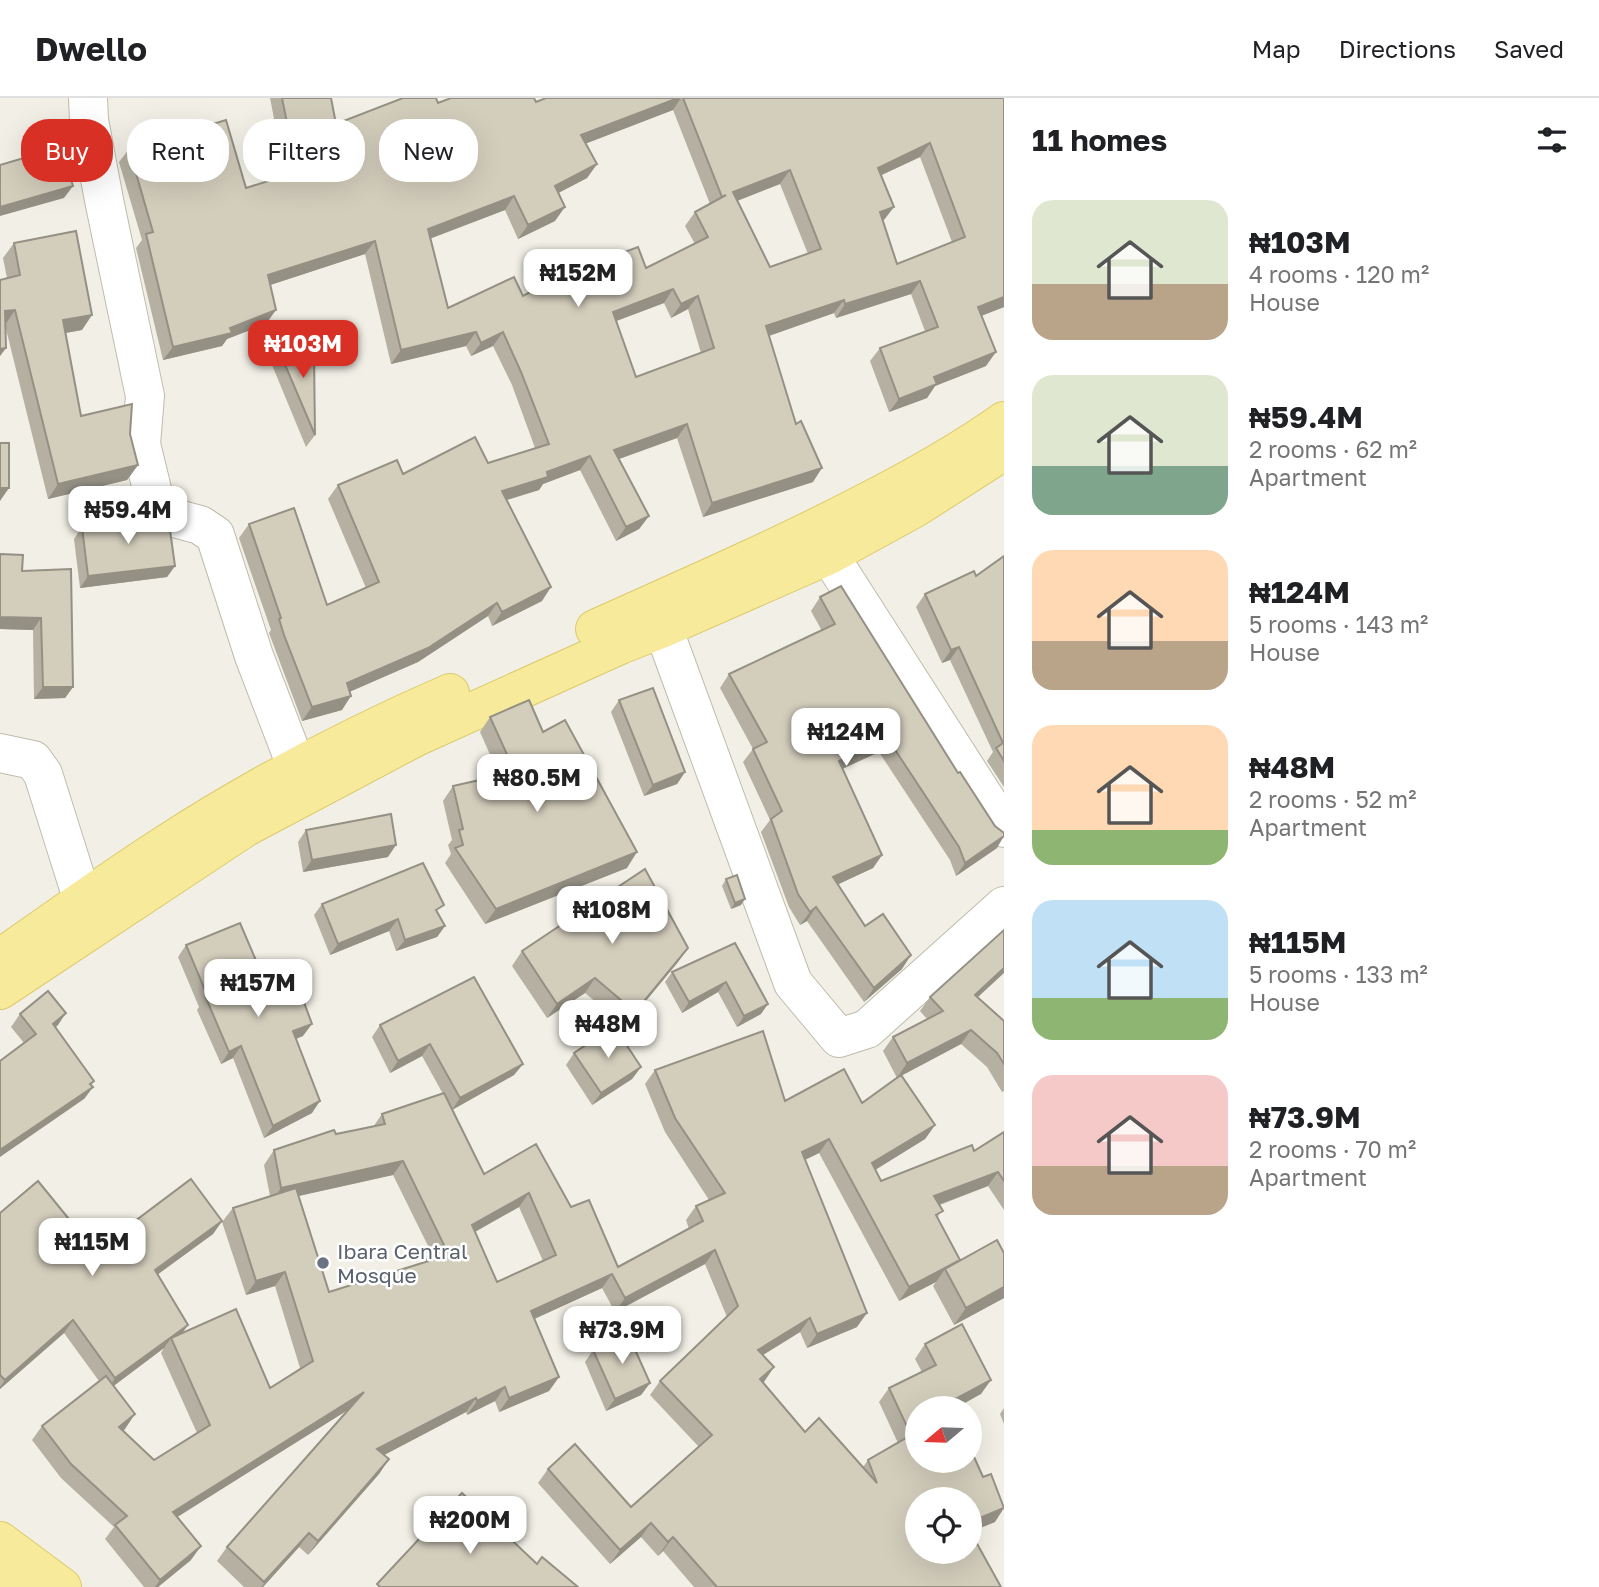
<!DOCTYPE html>
<meta charset="utf-8">
<style>
body{margin:0;font-family:"Golos Text",sans-serif;background:#f2f2f2;color:#202124;height:100vh;display:flex;flex-direction:column;font-size:26px;white-space:nowrap}
*{box-sizing:border-box;margin:0}
p{font-size:23px;color:#757577}
.icon{flex:none;width:38px;height:38px;fill:none;stroke:currentColor;stroke-width:2;stroke-linecap:round;stroke-linejoin:round}
.map{position:relative;flex:1;overflow:hidden}
.sheet{display:flex;flex-direction:column;background:#fff;width:595px}
.sheet>*{flex:none}
.hud{position:absolute;left:21px;top:21px;width:665px;height:63px;display:flex;gap:14px}
.needle{width:46px;rotate:251deg}
.fabs{position:absolute;left:905px;top:1298px;display:grid;gap:14px}
.fabs a{display:grid;place-items:center;width:77px;height:77px;border-radius:50%;background:#fff;box-shadow:0 7px 28px #0002;font-size:35px}
.price{position:absolute;translate:-50% -60px;padding:0 16px;border-radius:14px;background:#fff;color:#222;font-size:23px;line-height:46px;filter:drop-shadow(0 2px 4px #0008)}
.price::after{content:'';position:absolute;left:50%;top:42px;width:21px;height:16px;margin-left:-10px;background:inherit;clip-path:polygon(0 0,100% 0,50% 100%)}
.price.selected{background:#d93025;color:#fff}
ul{padding:0;list-style:none}
li{display:flex;align-items:center;gap:21px;height:175px;padding:0 28px}
li span{display:grid;place-items:center;flex:none;width:196px;height:140px;border-radius:21px;color:#555}
li>.icon{margin-inline-start:auto}
span .icon{width:84px;height:84px;fill:#fffc;stroke-width:1}
li b{font-size:30px}
h2{display:flex;justify-content:space-between;align-items:center;height:84px;padding:0 28px;font-size:30px}
.chip{padding:0 24px;border-radius:28px;background:#fff;box-shadow:0 7px 28px #0002;font-size:24px;line-height:63px}
.chip.selected{background:#d93025;color:#fff}
header{display:flex;align-items:center;gap:42px;box-sizing:border-box;height:98px;padding:0 35px;background:#fff;border-bottom:2px solid #e0e0e0}
header strong{font-size:33px}
nav{display:flex;gap:38px;margin-inline-start:auto;font-size:24px}
main{display:flex;flex:1;min-height:0}
.map>svg:first-child{display:block}
</style>
<header>
<strong>Dwello</strong>
<nav><a>Map</a><a>Directions</a><a>Saved</a></nav>
</header>
<main>
<div class="map">
<svg width="1004" height="1489" viewBox="0 0 1004 1489">
<rect width="100%" height="100%" fill="#f2f0e6"/>
<g fill="none" stroke-linecap="round" stroke-linejoin="round">
<!-- minor casing -->
<g stroke="#bfbcac" stroke-width="40">
<g id="minor">
<polyline points="88,0 89,22 104,102 145,298 141,346 156,408 178,421 200,427 215,437 254,558 297,670"/>
<polyline points="829,457 1004,730"/>
<polyline points="663,530 793,885 839,940 867,931 1004,808"/>
<polyline points="0,655 33,662 43,676 83,803"/>
</g>
</g>
<!-- major casing -->
<g stroke="#dbca6b" stroke-width="40">
<g id="major">
<path d="M595 531C684 491 774 452 861 407 910 382 959 355 1004 323"/>
<path d="M0 860C54 823 108 783 163 748 254 689 351 638 450 595"/>
<polyline points="0,892 246,729 416,639 620,547 663,530 829,457 915,410 1004,353"/>
<polyline points="0,1443 62,1489"/>
<polyline points="0,1476 18,1489"/>
</g>
</g>
<!-- minor -->
<use href="#minor" stroke="#fff" stroke-width="38"/>
<!-- major -->
<use href="#major" stroke="#f7ea9a" stroke-width="38"/>
</g>
<!-- wall -->
<g fill="#b5b0a2" fill-rule="evenodd">
<path d="M270 0H331L336 26 438 5 536 4 546 0H1004V209L981 218 986 268 935 288 927 300 889 314 870 263 880 250 925 233 911 196 836 220 834 215 769 238 813 384 703 419 677 340 619 361 649 418 639 431 616 443 580 372 543 386 539 392 507 402 542 503 492 528 488 518 418 564 350 593 342 612 302 623 269 535 271 532 239 440 249 426 327 507 366 490 328 401 338 387 403 376 488 365 535 350 512 287 493 248 471 258 466 248 391 266 365 156 270 187 266 226 227 241 222 248 163 262 136 150 142 142 119 64 129 51 246 90 285 77ZM673 12 710 106 695 114 685 128 695 146 646 170 579 171 523 198 448 210 431 140 505 112 518 141 555 123 558 95 587 80 597 66 586 45ZM920 59 952 144 897 166 883 123 884 122 881 77ZM780 86 808 156 770 169 737 103ZM664 205 671 220 688 211 701 255 636 279 616 223Z"/>
<polygon points="14,145 82,232 66,235 81,318 130,336 138,367 127,382 48,401 6,231 6,250 0,258 0,182 7,180 3,160"/>
<polygon points="280,255 315,337 306,349 272,267"/>
<polygon points="82,429 175,468 167,479 80,490 74,441"/>
<polygon points="1004,458 1004,689 987,663 993,654 950,562 942,565 916,509 925,496 976,478"/>
<polygon points="22,473 73,589 65,600 34,601 33,532 0,531"/>
<polygon points="820,499 997,750 956,778 950,762 879,654 842,671 882,757 873,770 838,786 865,828 902,871 864,904 807,823 800,827 789,809 761,734 770,722 743,664 753,651 720,590 729,576 822,533 811,513"/>
<polygon points="619,602 685,674 677,686 644,698 611,614"/>
<polygon points="490,619 543,634 627,770 485,826 445,765 451,756 448,747 452,742 443,703 453,688 499,677 480,634"/>
<polygon points="306,732 388,759 303,774 298,744"/>
<polygon points="726,781 741,807 731,811 722,788"/>
<polygon points="322,806 438,816 445,828 437,839 396,853 389,833 330,857 314,817"/>
<polygon points="735,845 761,916 737,929 718,894 682,915 665,884 672,874"/>
<polygon points="186,847 263,879 303,938 296,941 312,1015 264,1040 233,960 221,966 197,912 199,909 178,859"/>
<polygon points="522,853 678,864 625,928 585,895 547,920 512,868"/>
<polygon points="930,899 978,899 1004,923 1004,993 1002,994 987,969 961,946 897,980 883,953 893,939 927,921 920,913"/>
<polygon points="20,916 58,927 56,929 94,983 91,987 93,989 84,1001 24,945 11,929"/>
<path d="M380 927 523 966 514 977 452 1012 484 1076 571 1109 618 1169 689 1131 686 1122 696 1108 709 1102 665 1034 645 986 655 972 785 1003 862 1005 935 1027 925 1041 875 1072 881 1083 974 1053 1004 1034V1112L988 1088 940 1107 938 1121 960 1162 1004 1200 954 1227 933 1188 936 1184 899 1203 819 1055 805 1062 857 1229 807 1250 800 1234 763 1257V1284L805 1334 863 1369 868 1362 898 1345 879 1304 889 1290 922 1274 915 1261 925 1246 981 1296 917 1311 995 1424 970 1434 1001 1489H694L663 1453 658 1458 641 1439 610 1466 538 1385 548 1371 631 1409 699 1349 650 1297 660 1283 727 1219 705 1166 615 1214 602 1190 534 1221 559 1279 549 1293 499 1314 495 1303 467 1317 466 1314 384 1357 389 1361 379 1376 308 1457 299 1449 263 1489H244L217 1463 227 1449 348 1312 177 1419 191 1462 158 1489H144L105 1441 114 1429 61 1380 32 1342 42 1328 99 1283 64 1235 0 1291V1115L95 1153 222 1123 213 1136 158 1176 182 1236 270 1290 300 1270 275 1188 246 1197 222 1124 233 1110 270 1098 264 1067 274 1052 336 1036 373 1029 382 1016 443 996 422 958 390 975 372 939ZM393 1077 431 1154 423 1165 329 1194 299 1098ZM519 1109 543 1163 497 1184 475 1134ZM164 1250 161 1255 197 1335 154 1362 123 1333 125 1331 113 1288Z"/>
<polygon points="574,955 641,969 632,981 592,1007 566,967"/>
<polygon points="593,1252 650,1285 641,1297 606,1313 585,1264"/>
<polygon points="1004,1310 1004,1326 1000,1316"/>
</g>
<!-- shaded-wall -->
<g fill="#949084">
<polygon points="678,0 681,0 673,12 572,51 581,37"/>
<polygon points="930,45 920,59 869,83 878,70"/>
<polygon points="597,66 587,80 545,102 555,88"/>
<polygon points="790,72 780,86 724,108 733,94"/>
<polygon points="73,88 64,100 0,118 0,109"/>
<polygon points="514,98 505,112 419,145 428,131"/>
<polygon points="565,109 555,123 518,141 528,127"/>
<polygon points="894,109 884,122 870,128 880,114"/>
<polygon points="375,143 365,156 258,191 268,177"/>
<polygon points="920,183 911,196 836,220 845,206"/>
<polygon points="673,191 664,205 603,228 613,214"/>
<polygon points="698,198 688,211 671,220 681,206"/>
<polygon points="1004,199 1004,209 968,223 978,209"/>
<polygon points="844,202 834,215 757,242 766,228"/>
<polygon points="15,212 5,227 5,213"/>
<polygon points="276,212 266,226 227,241 222,248 163,262 173,249 230,230"/>
<polygon points="92,217 82,232 53,237 63,222"/>
<polygon points="476,234 466,248 391,266 401,252"/>
<polygon points="503,234 493,248 471,258 481,245"/>
<polygon points="6,250 0,258 0,251"/>
<polygon points="996,254 986,268 935,288 927,300 889,314 899,301 934,279"/>
<polygon points="687,326 677,340 605,366 614,352"/>
<polygon points="590,358 580,372 543,386 539,392 493,406 502,393"/>
<polygon points="138,367 127,382 48,401 58,386"/>
<polygon points="822,370 813,384 703,419 712,405"/>
<polygon points="0,390 9,390 0,403"/>
<polygon points="649,418 639,431 616,443 626,429"/>
<polygon points="175,468 167,479 80,490 88,478"/>
<polygon points="551,489 542,503 492,528 502,514"/>
<polygon points="497,505 488,518 418,564 338,599 347,585"/>
<polygon points="0,519 41,520 33,532 0,531"/>
<polygon points="959,549 950,562 942,565 951,552"/>
<polygon points="43,589 73,589 65,600 34,601"/>
<polygon points="351,598 342,612 302,623 312,609"/>
<polygon points="888,641 879,654 829,677 839,663"/>
<polygon points="685,674 677,686 644,698 653,687"/>
<polygon points="1004,738 997,750 956,778 965,765"/>
<polygon points="396,747 388,759 303,774 312,762"/>
<polygon points="637,754 627,770 485,826 496,811"/>
<polygon points="882,757 873,770 824,793 833,779"/>
<polygon points="745,801 741,807 731,811 735,805"/>
<polygon points="816,809 807,823 800,827 810,814"/>
<polygon points="398,821 389,833 330,857 338,846"/>
<polygon points="445,828 437,839 396,853 405,842"/>
<polygon points="688,850 678,864 625,928 635,914"/>
<polygon points="911,857 902,871 864,904 874,890"/>
<polygon points="1004,870 1004,875 965,911 975,897"/>
<polygon points="595,880 585,895 547,920 557,906"/>
<polygon points="726,884 718,894 682,915 689,904"/>
<polygon points="768,906 761,916 737,929 744,918"/>
<polygon points="66,915 58,927 44,938 53,926"/>
<polygon points="312,926 303,938 285,945 293,933"/>
<polygon points="971,932 961,946 897,980 907,965"/>
<polygon points="430,946 422,958 390,975 398,963"/>
<polygon points="241,948 233,960 221,966 229,954"/>
<polygon points="523,966 514,977 452,1012 460,1000"/>
<polygon points="641,969 632,981 592,1007 601,995"/>
<polygon points="94,983 87,992 93,989 84,1001 0,1059 0,1052"/>
<polygon points="320,1003 312,1015 264,1040 273,1028"/>
<polygon points="935,1027 925,1041 862,1080 872,1065"/>
<polygon points="829,1041 819,1055 792,1068 802,1054"/>
<polygon points="403,1063 393,1077 271,1104 281,1090"/>
<polygon points="998,1074 988,1088 924,1112 934,1098"/>
<polygon points="529,1095 519,1109 462,1141 472,1127"/>
<polygon points="222,1123 213,1136 146,1185 155,1172"/>
<polygon points="715,1152 705,1166 615,1214 625,1200"/>
<polygon points="960,1162 945,1171 936,1184 899,1203 909,1189"/>
<polygon points="285,1174 275,1188 246,1197 256,1183"/>
<polygon points="612,1176 602,1190 521,1227 531,1213"/>
<polygon points="1004,1189 1004,1200 954,1227 966,1210"/>
<polygon points="867,1215 857,1229 807,1250 817,1236"/>
<polygon points="810,1220 800,1234 748,1266 758,1252"/>
<polygon points="73,1222 64,1235 0,1291 0,1289 5,1282"/>
<polygon points="188,1227 179,1240 171,1240 164,1250 107,1293 115,1280"/>
<polygon points="774,1269 764,1284 750,1296 760,1281"/>
<polygon points="559,1279 549,1293 499,1314 509,1300"/>
<polygon points="991,1282 981,1296 954,1311 944,1311 948,1305"/>
<polygon points="650,1285 641,1297 606,1313 615,1301"/>
<polygon points="505,1289 495,1303 467,1317 477,1303"/>
<polygon points="364,1294 354,1308 163,1428 173,1414"/>
<polygon points="476,1300 466,1314 367,1366 377,1351"/>
<polygon points="135,1316 125,1331 109,1343 119,1329"/>
<polygon points="389,1361 379,1376 308,1457 318,1443"/>
<polygon points="1004,1410 995,1424 970,1434 970,1424"/>
<polygon points="651,1425 641,1439 610,1466 620,1452"/>
<polygon points="309,1435 299,1449 263,1489 261,1489"/>
<polygon points="673,1439 663,1453 658,1458 668,1444"/>
<polygon points="201,1448 191,1462 158,1489 155,1489 160,1482"/>
</g>
<!-- building -->
<g fill="#d3cdbc" stroke="#949084" stroke-width="2" fill-rule="evenodd">
<path d="M282 0H331L336 26 403 0H436L438 5 451 0H534L536 4 546 0H678L581 37 597 66 555 88 565 109 528 127 514 98 428 131 448 210 514 179 523 198 578 169 579 171 638 149 646 170 708 139 695 114 726 97 722 99 683 0H1004V199L978 209 996 254 934 279 937 286 899 301 880 250 938 229 920 183 845 206 844 202 766 228 796 326 801 323 822 370 712 405 687 326 614 352 649 418 626 429 590 358 547 374 548 379 502 393 551 489 502 514 497 505 428 550 347 585 351 598 312 609 284 537 279 521 281 520 249 426 294 410 327 507 379 484 338 387 397 362 403 376 475 339 488 365 549 346 521 274 503 234 481 245 476 234 401 252 375 143 268 177 276 212 230 230 232 235 173 249 146 136 153 134 129 51 226 22 246 90 297 74ZM930 45 965 139 897 166 880 114 894 109 878 70ZM790 72 821 151 770 169 733 94ZM673 191 681 206 698 198 714 250 636 279 613 214Z"/>
<polygon points="61,49 73,88 0,109 0,67"/>
<polygon points="76,133 92,217 63,222 81,318 132,306 130,336 138,367 58,386 15,212 5,213 6,250 0,251 0,182 20,177 14,145"/>
<polygon points="280,255 314,255 315,337"/>
<rect x="0" y="345" width="9" height="45"/>
<polygon points="160,419 169,425 175,468 88,478 82,429"/>
<polygon points="0,456 23,457 22,473 71,471 73,589 43,589 41,520 0,519"/>
<polygon points="1004,458 1004,663 996,650 1003,645 959,549 951,552 925,496 974,473 976,478"/>
<polygon points="841,488 958,675 960,674 995,728 1004,735 1004,738 965,765 959,749 888,641 839,663 882,757 833,779 865,828 883,816 911,857 874,890 816,809 810,814 798,796 771,721 782,713 753,651 767,644 729,576 835,526 820,499"/>
<polygon points="653,590 685,674 653,687 619,602"/>
<polygon points="529,602 543,634 565,622 637,754 496,811 455,750 463,747 459,732 463,731 453,688 515,674 490,619"/>
<polygon points="391,716 396,747 312,762 306,732"/>
<polygon points="423,765 444,807 436,812 445,828 405,842 398,821 338,846 322,806"/>
<polygon points="645,771 688,850 635,914 595,880 557,906 522,853"/>
<polygon points="737,777 745,801 735,805 726,781"/>
<polygon points="240,825 263,879 291,869 312,926 293,933 320,1003 273,1028 241,948 229,954 206,900 208,899 186,847"/>
<polygon points="1004,832 1004,870 975,897 1004,923 1004,966 997,955 971,932 907,965 893,939 943,913 930,899"/>
<polygon points="735,845 768,906 744,918 726,884 689,904 672,874"/>
<polygon points="474,879 523,966 460,1000 430,946 398,963 380,927"/>
<polygon points="48,893 66,915 53,926 94,983 90,986 93,989 0,1052 0,963 36,936 20,916"/>
<polygon points="614,928 641,969 601,995 574,955"/>
<path d="M763 933 785 1003 844 971 862 1005 901 977 935 1027 872 1065 881 1083 972 1047 974 1053 1004 1034V1083L998 1074 934 1098 943 1113 936 1117 960 1162 909 1189 829 1041 802 1054 867 1215 817 1236 810 1220 758 1252 774 1269 760 1281 805 1334 819 1320 877 1385 868 1362 911 1337 889 1290 936 1267 925 1246 962 1226 991 1282 948 1305 951 1311H917V1363H970V1350L983 1379 991 1376 1004 1410 970 1424V1402H917V1454H970V1433L1001 1489H717L673 1439 668 1444 651 1425 620 1452 548 1371 575 1346 631 1409 712 1337 660 1283 738 1208 715 1152 625 1200 612 1176 531 1213 559 1279 509 1300 505 1289 477 1303 476 1300 377 1351 389 1361 318 1443 309 1435 264 1484 227 1449 364 1294 173 1414 201 1448 160 1482 115 1427 127 1418 71 1366 42 1328 106 1278 135 1316 119 1329 154 1362 210 1327 171 1240 236 1211 270 1290 313 1263 285 1174 256 1183 233 1110 296 1090 329 1194 435 1161 432 1153 444 1147 403 1063 281 1090 274 1052 334 1032 336 1036 385 1026 382 1016 444 995 484 1076 536 1046 571 1109 589 1102 618 1169 703 1123 696 1108 725 1095 675 1020 655 972ZM529 1095 556 1157 497 1184 472 1127Z"/>
<polygon points="191,1081 222,1123 155,1172 188,1227 115,1280 73,1222 5,1282 0,1277 0,1115 38,1083 95,1153"/>
<polygon points="997,1142 1004,1155 1004,1189 966,1210 945,1171"/>
<polygon points="628,1236 650,1285 615,1301 593,1252"/>
<polygon points="462,1395 537,1466 542,1459 578,1489 380,1489 377,1486"/>
</g>
<!-- markers -->
<circle fill="#6b7280" stroke="#fff" stroke-width="2.5" cx="323" cy="1165" r="7"/>
<g text-anchor="middle" dominant-baseline="central" stroke-width="5" stroke-linejoin="round" paint-order="stroke">
<!-- worship labels -->
<g font-size="21" fill="#5b616d" stroke="#fff" text-anchor="start">
<text x="337" y="1153">Ibara Central<tspan x="337" dy="24">Mosque</tspan></text>
</g>
</g>
</svg>
<div class="fabs">
<a><svg class="needle" viewBox="-14 -14 28 28"><path d="M0-13l5 13h-10z" fill="#e53935"/><path d="M0 13l5-13h-10z" fill="#757577"/></svg></a>
<a><svg class="icon" aria-label="locate" viewBox="0 0 24 24"><circle cx="12" cy="12" r="6"/><path d="M12 2v4M12 18v4M2 12h4M18 12h4"/></svg></a>
</div>
<b class="price" style="left:578px;top:211px">₦152M</b>
<b class="price selected" style="left:303px;top:282px">₦103M</b>
<b class="price" style="left:128px;top:448px">₦59.4M</b>
<b class="price" style="left:846px;top:670px">₦124M</b>
<b class="price" style="left:537px;top:716px">₦80.5M</b>
<b class="price" style="left:612px;top:848px">₦108M</b>
<b class="price" style="left:258px;top:921px">₦157M</b>
<b class="price" style="left:608px;top:962px">₦48M</b>
<b class="price" style="left:92px;top:1180px">₦115M</b>
<b class="price" style="left:622px;top:1268px">₦73.9M</b>
<b class="price" style="left:470px;top:1458px">₦200M</b>
<div class="hud">
<a class="chip selected">Buy</a>
<a class="chip">Rent</a>
<a class="chip">Filters</a>
<a class="chip">New</a>
</div>
</div>
<section class="sheet">
<h2>11 homes<svg class="icon" aria-label="filters" viewBox="0 0 24 24"><path d="M4 7h16M4 17h16"/><circle cx="9" cy="7" r="2"/><circle cx="15" cy="17" r="2"/></svg></h2>
<ul>
<li><span style="background:linear-gradient(#dfe7d0 60%,#b9a48a 0)"><svg class="icon" aria-label="home" viewBox="0 0 24 24"><path d="M3 11l9-7 9 7M6 9v11h12V9"/></svg></span><div><b>₦103M</b><p>4 rooms · 120 m²</p><p>House</p></div></li>
<li><span style="background:linear-gradient(#dfe7d0 65%,#7fa58c 0)"><svg class="icon" aria-label="home" viewBox="0 0 24 24"><path d="M3 11l9-7 9 7M6 9v11h12V9"/></svg></span><div><b>₦59.4M</b><p>2 rooms · 62 m²</p><p>Apartment</p></div></li>
<li><span style="background:linear-gradient(#ffd9b3 65%,#b9a48a 0)"><svg class="icon" aria-label="home" viewBox="0 0 24 24"><path d="M3 11l9-7 9 7M6 9v11h12V9"/></svg></span><div><b>₦124M</b><p>5 rooms · 143 m²</p><p>House</p></div></li>
<li><span style="background:linear-gradient(#ffd9b3 75%,#8fb573 0)"><svg class="icon" aria-label="home" viewBox="0 0 24 24"><path d="M3 11l9-7 9 7M6 9v11h12V9"/></svg></span><div><b>₦48M</b><p>2 rooms · 52 m²</p><p>Apartment</p></div></li>
<li><span style="background:linear-gradient(#bfe0f5 70%,#8fb573 0)"><svg class="icon" aria-label="home" viewBox="0 0 24 24"><path d="M3 11l9-7 9 7M6 9v11h12V9"/></svg></span><div><b>₦115M</b><p>5 rooms · 133 m²</p><p>House</p></div></li>
<li><span style="background:linear-gradient(#f6c9c9 65%,#b9a48a 0)"><svg class="icon" aria-label="home" viewBox="0 0 24 24"><path d="M3 11l9-7 9 7M6 9v11h12V9"/></svg></span><div><b>₦73.9M</b><p>2 rooms · 70 m²</p><p>Apartment</p></div></li>
</ul>
</section>
</main>
